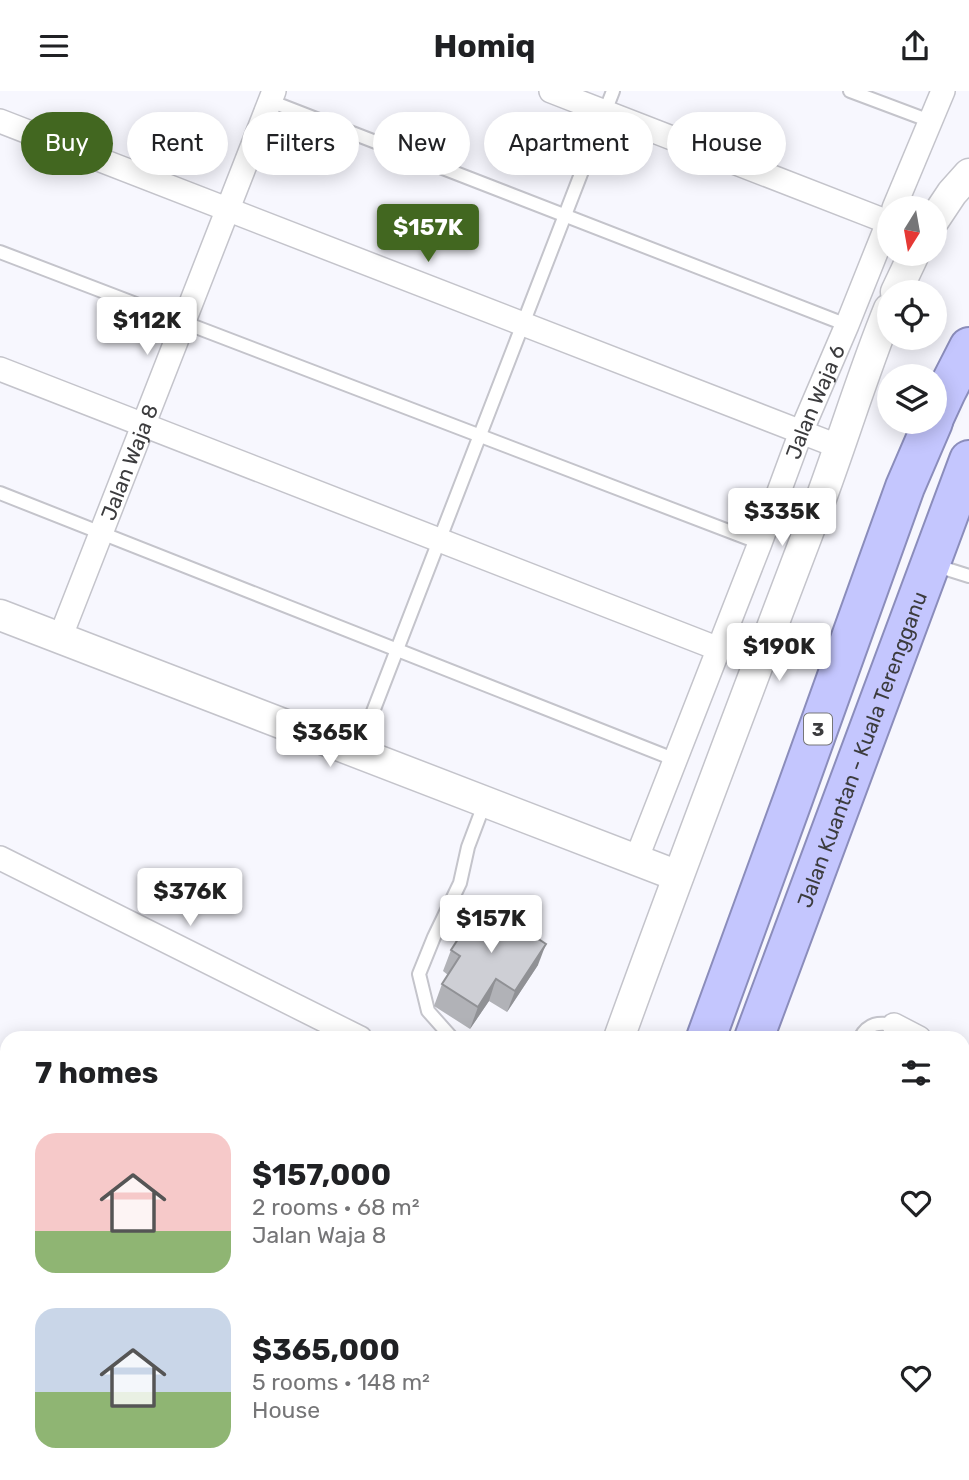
<!DOCTYPE html>
<meta charset="utf-8">
<style>
body{margin:0;font-family:Rubik,sans-serif;background:#f2f2f2;color:#202124;height:100vh;display:flex;flex-direction:column;font-size:26px;white-space:nowrap}
*{box-sizing:border-box;margin:0}
p{font-size:23px;color:#757577}
.icon{flex:none;width:38px;height:38px;fill:none;stroke:currentColor;stroke-width:2;stroke-linecap:round;stroke-linejoin:round}
.map{position:relative;flex:1;overflow:hidden}
.details{position:absolute;left:0px;top:940px;width:970px;height:450px;display:flex;flex-direction:column;background:#fff;border-radius:21px 21px 0 0;box-shadow:0 4px 18px #0003}
.details>*{flex:none}
.guide{position:absolute;left:21px;top:21px;width:928px;height:63px;display:flex;gap:14px}
.needle{width:46px;rotate:191deg}
.fabs{position:absolute;left:877px;top:105px;display:grid;gap:14px}
.fabs a{display:grid;place-items:center;width:70px;height:70px;border-radius:50%;background:#fff;box-shadow:0 4px 18px #0003;font-size:35px}
.price{position:absolute;translate:-50% -60px;padding:0 16px;border-radius:7px;background:#fff;color:#222;font-size:23px;line-height:46px;filter:drop-shadow(0 2px 4px #0008)}
.price::after{content:'';position:absolute;left:50%;top:42px;width:21px;height:16px;margin-left:-10px;background:inherit;clip-path:polygon(0 0,100% 0,50% 100%)}
.price.active{background:#426720;color:#fff}
ul{padding:0;list-style:none}
li{display:flex;align-items:center;gap:21px;height:175px;padding:0 35px}
li span{display:grid;place-items:center;flex:none;width:196px;height:140px;border-radius:21px;color:#555}
li>.icon{margin-inline-start:auto}
span .icon{width:84px;height:84px;fill:#fffc;stroke-width:1}
li b{font-size:30px}
h2{display:flex;justify-content:space-between;align-items:center;height:84px;padding:0 35px;font-size:30px}
.tag{padding:0 24px;border-radius:32px;background:#fff;box-shadow:0 4px 18px #0003;font-size:24px;line-height:63px}
.tag.active{background:#426720;color:#fff}
header{display:flex;justify-content:space-between;align-items:center;height:91px;padding:0 35px;background:#fff;font-size:32px;font-weight:700}
.map>svg:first-child{display:block}
</style>
<header><svg class="icon" aria-label="menu" viewBox="0 0 24 24"><path d="M4 6h16M4 12h16M4 18h16"/></svg>Homiq<svg class="icon" aria-label="share" viewBox="0 0 24 24"><path d="M12 15V3M7 8l5-5 5 5M5 13v7h14v-7"/></svg></header>
<div class="map">
<svg width="969" height="1389" viewBox="0 0 969 1389">
<rect width="100%" height="100%" fill="#f7f7fe"/>
<g fill="none" stroke-linecap="round" stroke-linejoin="round">
<!-- service casing -->
<g stroke="#c4c4cb" stroke-width="16">
<g id="service">
<polyline points="850,0 930,30"/>
<polyline points="270,10 847,234"/>
<polyline points="0,161 760,452"/>
<polyline points="0,402 676,669"/>
<polyline points="934,474 969,485"/>
<polyline points="357,662 613,0"/>
<polyline points="452,947 428,920 419,883 434,846 460,792 468,756 485,711"/>
<path d="M860 947C868 932 879 931 894 934"/>
<polyline points="962,1115 969,1118"/>
<polyline points="0,1182 7,1186"/>
</g>
</g>
<!-- minor casing -->
<g stroke="#c4c4cb" stroke-width="26">
<g id="minor">
<polyline points="551,0 888,131"/>
<polyline points="0,30 840,356"/>
<polyline points="894,117 943,0"/>
<polyline points="0,278 719,558"/>
<path id="s1" d="M60 547 274 0"/>
<polyline points="0,767 360,947"/>
<path id="s2" d="M636 769 760 452 801 341 847 234 889 129"/>
<polyline points="894,934 919,947"/>
<polyline points="962,969 969,972"/>
<polyline points="455,1389 458,1382"/>
</g>
</g>
<!-- tertiary casing -->
<g stroke="#c4c4cb" stroke-width="33">
<g id="tertiary">
<polyline points="934,129 952,102 969,83"/>
<polyline points="896,201 914,163"/>
<polyline points="0,524 678,785"/>
<path d="M619 947C683 770 750 594 817 418 842 352 862 284 889 218"/>
<polyline points="962,1278 969,1281"/>
</g>
</g>
<!-- trunk casing -->
<g stroke="#8b8dbb" stroke-width="42">
<g id="trunk">
<polyline points="934,327 946,301 969,256"/>
<polyline points="706,947 793,708 905,396 933,331"/>
<path id="s3" d="M754 947 969 369"/>
<polyline points="543,1389 546,1382"/>
<polyline points="592,1389 594,1382"/>
</g>
</g>
<!-- service -->
<use href="#service" stroke="#fff" stroke-width="12"/>
<!-- minor -->
<use href="#minor" stroke="#fff" stroke-width="23"/>
<!-- tertiary -->
<use href="#tertiary" stroke="#fff" stroke-width="30"/>
<!-- trunk -->
<use href="#trunk" stroke="#c4c6fe" stroke-width="38"/>
</g>
<!-- wall -->
<polygon fill="#b1b2b7" points="451,859 538,874 507,921 489,910 470,938 434,915 442,893 448,884 443,880"/>
<!-- shaded-wall -->
<g fill="#909195">
<polygon points="546,853 538,874 507,921 515,900"/>
<polygon points="496,888 489,910 470,938 478,916"/>
</g>
<!-- building -->
<polygon fill="#cecfd5" stroke="#909195" stroke-width="2" points="482,811 546,853 515,900 496,888 478,916 442,893 460,865 451,859"/>
<g text-anchor="middle" dominant-baseline="central" stroke-width="5" stroke-linejoin="round" paint-order="stroke">
<!-- shield labels -->
<rect fill="#fff" stroke="#767678" stroke-width="2" x="804" y="622.5" width="28" height="31" rx="5"/>
<g font-size="19" font-weight="bold" fill="#3c3c3e">
<text x="818" y="638">3</text>
</g>
<!-- street labels -->
<g font-size="21" fill="#3c3c3e" stroke="#fff">
<text stroke="none"><textPath href="#s2" startOffset="492">Jalan Waja 6</textPath></text>
<text stroke="none"><textPath href="#s1" startOffset="189">Jalan Waja 8</textPath></text>
<text stroke="none"><textPath href="#s3" startOffset="308">Jalan Kuantan - Kuala Terengganu</textPath></text>
</g>
</g>
</svg>
<div class="fabs">
<a><svg class="needle" viewBox="-14 -14 28 28"><path d="M0-13l5 13h-10z" fill="#e53935"/><path d="M0 13l5-13h-10z" fill="#757577"/></svg></a>
<a><svg class="icon" aria-label="locate" viewBox="0 0 24 24"><circle cx="12" cy="12" r="6"/><path d="M12 2v4M12 18v4M2 12h4M18 12h4"/></svg></a>
<a><svg class="icon" aria-label="layers" viewBox="0 0 24 24"><path d="M12 4l9 5-9 5-9-5zM3 14l9 5 9-5"/></svg></a>
</div>
<b class="price active" style="left:428px;top:173px">$157K</b>
<b class="price" style="left:147px;top:266px">$112K</b>
<b class="price" style="left:782px;top:457px">$335K</b>
<b class="price" style="left:779px;top:592px">$190K</b>
<b class="price" style="left:330px;top:678px">$365K</b>
<b class="price" style="left:190px;top:837px">$376K</b>
<b class="price" style="left:491px;top:864px">$157K</b>
<div class="guide">
<a class="tag active">Buy</a>
<a class="tag">Rent</a>
<a class="tag">Filters</a>
<a class="tag">New</a>
<a class="tag">Apartment</a>
<a class="tag">House</a>
</div>
<section class="details">
<h2>7 homes<svg class="icon" aria-label="filters" viewBox="0 0 24 24"><path d="M4 7h16M4 17h16"/><circle cx="9" cy="7" r="2"/><circle cx="15" cy="17" r="2"/></svg></h2>
<ul>
<li><span style="background:linear-gradient(#f6c9c9 70%,#8fb573 0)"><svg class="icon" aria-label="home" viewBox="0 0 24 24"><path d="M3 11l9-7 9 7M6 9v11h12V9"/></svg></span><div><b>$157,000</b><p>2 rooms · 68 m²</p><p>Jalan Waja 8</p></div><svg class="icon" aria-label="heart" viewBox="0 0 24 24"><path d="M12 20l-8-8c-3-5 5-10 8-4 3-6 11-1 8 4z"/></svg></li>
<li><span style="background:linear-gradient(#c9d6e8 60%,#8fb573 0)"><svg class="icon" aria-label="home" viewBox="0 0 24 24"><path d="M3 11l9-7 9 7M6 9v11h12V9"/></svg></span><div><b>$365,000</b><p>5 rooms · 148 m²</p><p>House</p></div><svg class="icon" aria-label="heart" viewBox="0 0 24 24"><path d="M12 20l-8-8c-3-5 5-10 8-4 3-6 11-1 8 4z"/></svg></li>
</ul>
</section>
</div>
